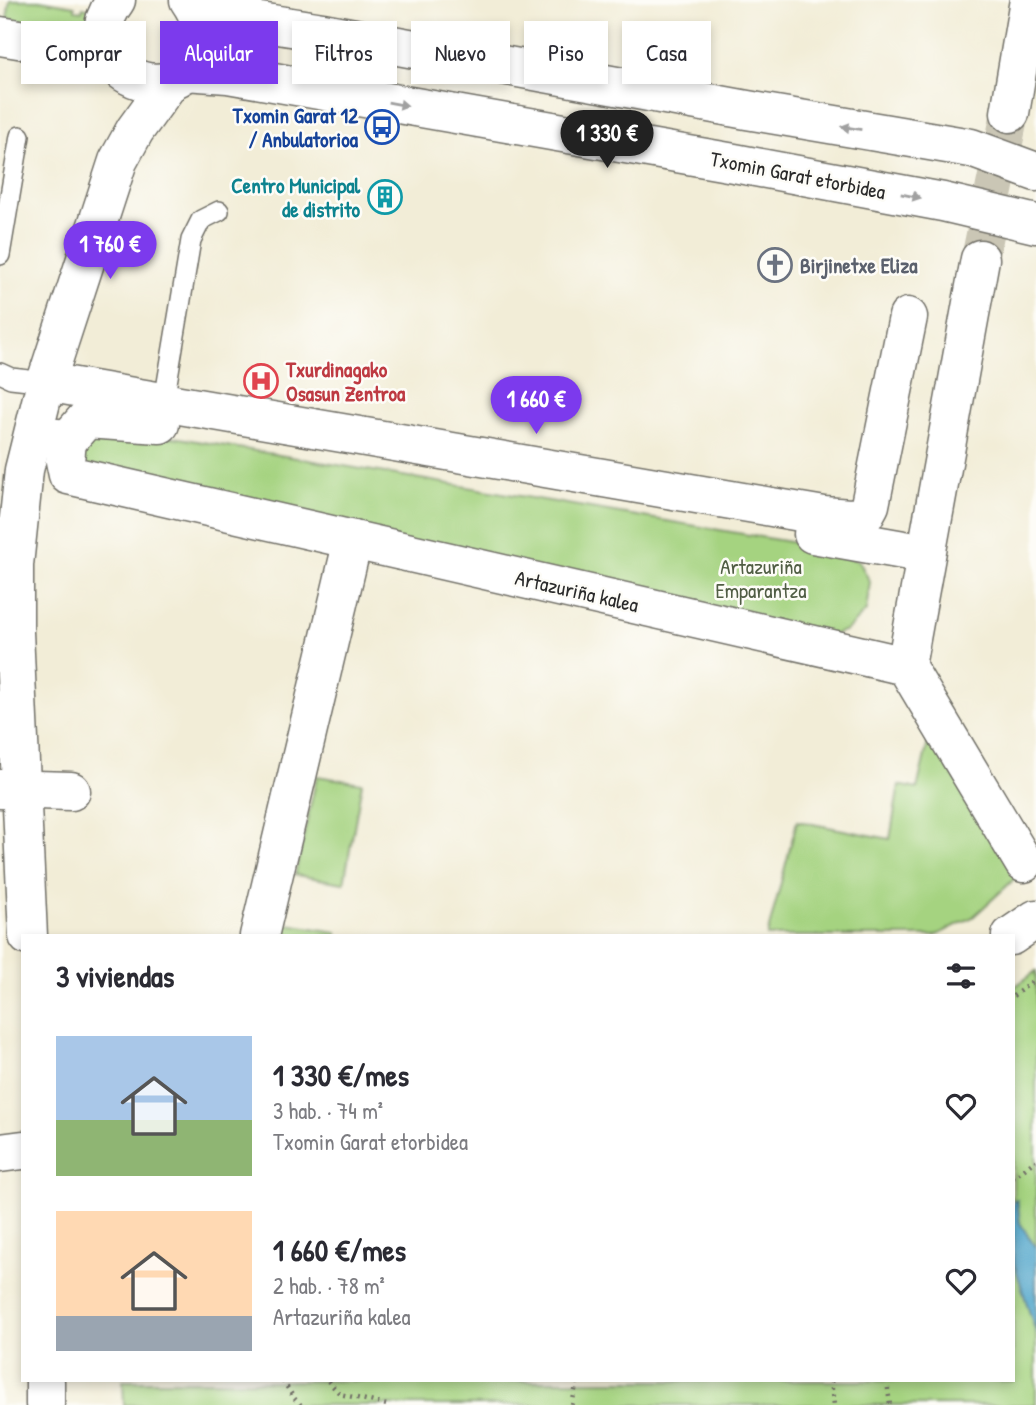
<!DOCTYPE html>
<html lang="es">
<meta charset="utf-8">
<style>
body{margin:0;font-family:"Patrick Hand",sans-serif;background:#f7f7f7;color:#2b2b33;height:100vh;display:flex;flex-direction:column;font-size:26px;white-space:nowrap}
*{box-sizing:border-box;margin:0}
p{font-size:23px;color:#7c7c81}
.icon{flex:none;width:38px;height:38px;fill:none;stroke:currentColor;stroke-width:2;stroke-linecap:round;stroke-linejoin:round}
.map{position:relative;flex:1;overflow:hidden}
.sheet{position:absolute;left:21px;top:934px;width:994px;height:448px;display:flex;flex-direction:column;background:#fff;border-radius:0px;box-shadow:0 4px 10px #0003}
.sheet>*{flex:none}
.banner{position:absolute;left:21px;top:21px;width:994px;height:63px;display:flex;gap:14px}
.price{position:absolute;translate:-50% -60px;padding:0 16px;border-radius:24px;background:#7c3aed;color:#fff;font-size:23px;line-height:46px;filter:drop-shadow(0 2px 4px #0008)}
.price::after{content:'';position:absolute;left:50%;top:42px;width:21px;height:16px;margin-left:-10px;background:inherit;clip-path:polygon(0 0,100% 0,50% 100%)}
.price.selected{background:#222;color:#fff}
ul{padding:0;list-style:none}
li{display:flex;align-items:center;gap:21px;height:175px;padding:0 35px}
li span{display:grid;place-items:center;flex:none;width:196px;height:140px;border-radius:0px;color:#555}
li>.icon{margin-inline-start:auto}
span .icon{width:84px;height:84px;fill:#fffc;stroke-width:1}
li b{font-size:30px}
h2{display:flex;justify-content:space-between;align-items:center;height:84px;padding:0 35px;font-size:30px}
.tag{padding:0 24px;border-radius:0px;background:#fff;box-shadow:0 4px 10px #0003;font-size:24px;line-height:63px}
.tag.selected{background:#7c3aed;color:#fff}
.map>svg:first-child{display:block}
</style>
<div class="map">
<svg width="1036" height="1405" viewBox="0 0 1036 1405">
<rect width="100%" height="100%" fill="#fdfcf7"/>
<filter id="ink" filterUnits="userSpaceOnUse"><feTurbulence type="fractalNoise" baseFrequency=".0143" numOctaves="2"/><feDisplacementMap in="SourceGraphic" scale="14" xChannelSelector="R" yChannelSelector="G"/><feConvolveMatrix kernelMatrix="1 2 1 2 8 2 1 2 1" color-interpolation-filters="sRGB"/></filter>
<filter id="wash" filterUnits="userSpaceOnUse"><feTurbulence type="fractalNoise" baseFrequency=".00686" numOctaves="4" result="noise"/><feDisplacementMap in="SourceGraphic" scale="28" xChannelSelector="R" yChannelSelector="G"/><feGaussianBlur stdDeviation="1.57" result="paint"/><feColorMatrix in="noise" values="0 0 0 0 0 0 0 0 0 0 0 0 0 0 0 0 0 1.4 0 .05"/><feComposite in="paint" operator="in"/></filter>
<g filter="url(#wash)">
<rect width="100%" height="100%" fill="#f2edd7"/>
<!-- green -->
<g fill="#a5d380" stroke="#687f56" stroke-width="2">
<polygon points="10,0 39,0 75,6 75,10 82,11 83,7 91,9 88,31 71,29 71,26 67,25 66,28 7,18"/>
<polygon points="173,437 802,544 859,561 870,582 866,611 847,630 829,636 79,473 75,439"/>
<polygon points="929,738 1019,875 973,917 935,936 767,936 797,821 890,839 899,785 917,789"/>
<polygon points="317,776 362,783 344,883 295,875"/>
<polygon points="287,924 337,932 337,936 284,936"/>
<polygon points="1036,971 1036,1405 124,1405 123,1381 1013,1381 1013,988"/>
</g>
<!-- water -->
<polygon fill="#4fa5cb" stroke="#3d687b" stroke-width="2" points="1017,1200 1020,1223 1036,1248 1036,1333 1013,1260 1013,1202"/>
</g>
<g filter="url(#ink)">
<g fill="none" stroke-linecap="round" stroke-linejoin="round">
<!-- street-tunnel -->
<polyline stroke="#cac6b5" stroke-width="38" stroke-dasharray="38 19" stroke-linecap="butt" points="980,259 1010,113"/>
<!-- lane casing -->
<g stroke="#716f67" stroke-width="22">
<g id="lane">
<polyline points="0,255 20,136"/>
<polyline points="0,373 11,378 46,382"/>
<polyline points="164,401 191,240 201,220 219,211"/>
</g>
</g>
<!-- street casing -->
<g stroke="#716f67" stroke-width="41">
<g id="street">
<path d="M116 0C66 66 175 119 199 51 205 32 200 16 189 0"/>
<polyline points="197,12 322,32 747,110 971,148 1036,172"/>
<polyline points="0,36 61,46 113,63"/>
<polyline points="185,71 228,74 734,163 943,202 1036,224"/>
<polyline points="1010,113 1029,0"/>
<polyline points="46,382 824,516 850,518 864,516 870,505 908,317"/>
<polyline points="58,438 67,441 65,461 68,475 906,666 1024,863"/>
<polyline points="67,441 86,419 160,424"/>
<polyline points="813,534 926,554"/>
<polyline points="906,666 980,259"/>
<polyline points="0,789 71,791"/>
<polyline points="28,936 14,632 14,565 24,470 46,382 118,161 135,130 172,79"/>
<polyline points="259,936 353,540"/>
<polyline points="1011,936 1036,919"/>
<polyline points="0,1153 23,1150"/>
<polyline points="45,1381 45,1405"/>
</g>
</g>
<!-- path -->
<g stroke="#716f67" stroke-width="4.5" stroke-dasharray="2 5" stroke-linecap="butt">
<polyline points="1013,996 1036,979"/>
<polyline points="1013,1178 1036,1160"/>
<polyline points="283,1381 294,1398 301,1405"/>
<polyline points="328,1381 340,1394 387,1405"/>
<polyline points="831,1381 834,1405"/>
<polyline points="887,1381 890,1405"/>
<polyline points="572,1405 577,1381"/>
</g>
<!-- lane -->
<use href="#lane" stroke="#fff" stroke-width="19"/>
<!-- street -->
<use href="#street" stroke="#fff" stroke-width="38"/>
</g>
<!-- one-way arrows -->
<defs><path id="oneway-solid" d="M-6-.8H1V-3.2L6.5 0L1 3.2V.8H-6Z" transform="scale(1.75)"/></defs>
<g fill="#a0a0a0">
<use href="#oneway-solid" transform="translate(398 104) rotate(10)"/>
<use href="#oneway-solid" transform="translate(851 128) rotate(-171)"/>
<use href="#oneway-solid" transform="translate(911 196) rotate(11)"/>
</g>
</g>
<!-- icons -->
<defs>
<g id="bus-ring" transform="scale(1.75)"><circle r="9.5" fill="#fdfcf7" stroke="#1a4fb4" stroke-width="1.5"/><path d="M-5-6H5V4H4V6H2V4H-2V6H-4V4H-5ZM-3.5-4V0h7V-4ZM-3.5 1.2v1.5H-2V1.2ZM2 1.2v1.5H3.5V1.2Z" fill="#1a4fb4"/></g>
<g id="building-ring" transform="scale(1.75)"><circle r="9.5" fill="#fdfcf7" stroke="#0f9aa8" stroke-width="1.5"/><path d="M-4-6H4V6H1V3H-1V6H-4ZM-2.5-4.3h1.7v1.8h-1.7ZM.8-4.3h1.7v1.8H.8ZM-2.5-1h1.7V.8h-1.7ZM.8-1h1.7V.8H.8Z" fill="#0f9aa8"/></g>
<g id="church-ring" transform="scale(1.75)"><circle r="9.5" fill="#fdfcf7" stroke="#6b7280" stroke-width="1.5"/><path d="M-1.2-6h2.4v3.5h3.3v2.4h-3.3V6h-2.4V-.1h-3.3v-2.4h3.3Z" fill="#6b7280"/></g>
<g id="hospital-ring" transform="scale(1.75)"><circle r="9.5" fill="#fdfcf7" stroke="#e0444e" stroke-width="1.5"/><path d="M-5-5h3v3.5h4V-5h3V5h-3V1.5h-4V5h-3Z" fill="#e0444e"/></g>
</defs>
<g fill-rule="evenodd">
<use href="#bus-ring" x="382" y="127"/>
<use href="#building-ring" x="385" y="197"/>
<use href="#church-ring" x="775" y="265"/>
<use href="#hospital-ring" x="261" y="381"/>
</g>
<g text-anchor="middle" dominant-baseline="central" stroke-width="5" stroke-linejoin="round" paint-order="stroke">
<!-- transit labels -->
<g font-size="21" font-weight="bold" fill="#164399" stroke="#fdfcf7" text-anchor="end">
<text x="358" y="115">Txomin Garat 12<tspan x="358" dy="24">/ Anbulatorioa</tspan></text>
</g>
<!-- street labels -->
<g font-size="21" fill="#2b2b2b" stroke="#fdfcf7">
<text transform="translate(798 175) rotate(11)">Txomin Garat etorbidea</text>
<text transform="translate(577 591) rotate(13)">Artazuriña kalea</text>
</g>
<!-- culture labels -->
<g font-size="21" font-weight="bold" fill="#0d838f" stroke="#fdfcf7" text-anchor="end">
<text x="360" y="185">Centro Municipal<tspan x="360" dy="24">de distrito</tspan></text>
</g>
<!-- worship labels -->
<g font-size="21" font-weight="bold" fill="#5b616d" stroke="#fdfcf7" text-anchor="start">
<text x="800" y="265">Birjinetxe Eliza</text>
</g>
<!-- health labels -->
<g font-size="21" font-weight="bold" fill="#be3a42" stroke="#fdfcf7" text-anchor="start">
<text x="286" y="369">Txurdinagako<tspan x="286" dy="24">Osasun Zentroa</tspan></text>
</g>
<!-- park labels -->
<g font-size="21" fill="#505d44" stroke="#fdfcf7">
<text x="761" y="566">Artazuriña<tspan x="761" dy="24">Emparantza</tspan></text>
</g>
</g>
</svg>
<b class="price selected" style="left:607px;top:170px">1 330 €</b>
<b class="price" style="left:110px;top:281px">1 760 €</b>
<b class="price" style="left:536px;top:436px">1 660 €</b>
<div class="banner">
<a class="tag">Comprar</a>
<a class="tag selected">Alquilar</a>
<a class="tag">Filtros</a>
<a class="tag">Nuevo</a>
<a class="tag">Piso</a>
<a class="tag">Casa</a>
</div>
<section class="sheet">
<h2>3 viviendas<svg class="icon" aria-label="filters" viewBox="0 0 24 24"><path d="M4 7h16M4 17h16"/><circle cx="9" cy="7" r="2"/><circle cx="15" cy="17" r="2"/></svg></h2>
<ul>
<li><span style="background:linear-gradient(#a9c7e8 60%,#8fb573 0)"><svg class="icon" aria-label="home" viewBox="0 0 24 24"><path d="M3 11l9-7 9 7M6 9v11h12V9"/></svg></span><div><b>1 330 €/mes</b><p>3 hab. · 74 m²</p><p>Txomin Garat etorbidea</p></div><svg class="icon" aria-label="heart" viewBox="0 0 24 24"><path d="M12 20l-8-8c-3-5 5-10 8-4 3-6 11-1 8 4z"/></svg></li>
<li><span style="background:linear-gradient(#ffd9b3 75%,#9aa5b1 0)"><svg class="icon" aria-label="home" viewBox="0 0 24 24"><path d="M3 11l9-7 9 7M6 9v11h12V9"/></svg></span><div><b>1 660 €/mes</b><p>2 hab. · 78 m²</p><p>Artazuriña kalea</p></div><svg class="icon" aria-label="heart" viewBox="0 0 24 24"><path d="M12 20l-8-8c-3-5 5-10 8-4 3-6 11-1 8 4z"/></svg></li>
</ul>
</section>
</div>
